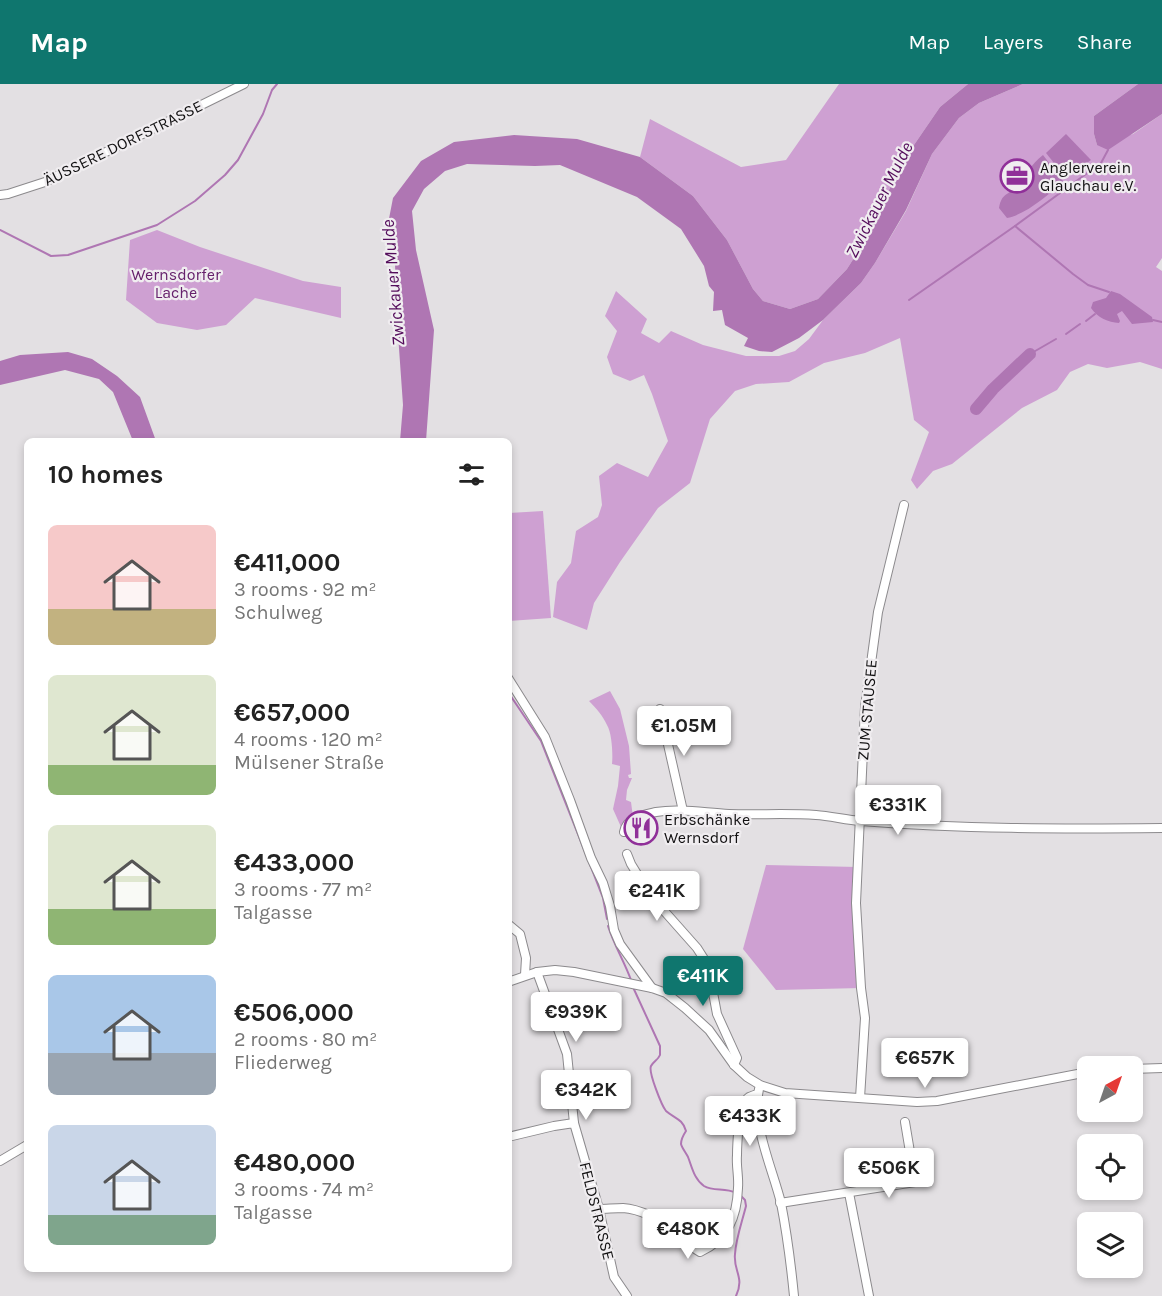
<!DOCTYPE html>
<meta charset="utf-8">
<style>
body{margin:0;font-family:Karla,sans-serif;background:#f6f6f6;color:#222;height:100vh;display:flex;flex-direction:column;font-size:22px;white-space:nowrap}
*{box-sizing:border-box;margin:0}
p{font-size:20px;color:#767676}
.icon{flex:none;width:33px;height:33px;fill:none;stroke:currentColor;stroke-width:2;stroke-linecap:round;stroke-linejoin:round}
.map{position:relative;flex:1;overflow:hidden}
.drawer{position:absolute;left:24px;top:354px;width:488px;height:834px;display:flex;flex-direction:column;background:#fff;border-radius:9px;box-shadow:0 3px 9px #0003}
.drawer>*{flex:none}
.needle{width:39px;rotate:40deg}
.fabs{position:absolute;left:1077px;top:972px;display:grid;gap:12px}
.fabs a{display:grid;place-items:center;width:66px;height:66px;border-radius:9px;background:#fff;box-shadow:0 3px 9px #0003;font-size:30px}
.price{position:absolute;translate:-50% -51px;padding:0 14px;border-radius:6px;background:#fff;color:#222;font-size:20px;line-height:39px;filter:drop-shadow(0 2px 3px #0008)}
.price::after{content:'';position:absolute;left:50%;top:36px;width:18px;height:14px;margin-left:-9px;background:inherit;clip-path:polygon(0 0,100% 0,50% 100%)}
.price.selected{background:#0f766e;color:#fff}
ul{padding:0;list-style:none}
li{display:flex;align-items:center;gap:18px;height:150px;padding:0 24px}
li span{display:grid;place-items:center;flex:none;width:168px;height:120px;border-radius:9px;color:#555}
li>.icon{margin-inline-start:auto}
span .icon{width:72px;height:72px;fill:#fffc;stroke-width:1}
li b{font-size:26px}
h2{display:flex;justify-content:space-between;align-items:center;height:72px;padding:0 24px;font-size:26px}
header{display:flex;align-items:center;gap:36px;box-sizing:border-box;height:84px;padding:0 30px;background:#0f766e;color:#fff}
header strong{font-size:28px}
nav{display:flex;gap:33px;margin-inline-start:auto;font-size:21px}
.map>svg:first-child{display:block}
</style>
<header>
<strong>Map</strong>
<nav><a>Map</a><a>Layers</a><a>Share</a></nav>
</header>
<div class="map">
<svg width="1162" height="1212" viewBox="0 0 1162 1212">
<rect width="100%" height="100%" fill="#e3e0e3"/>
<!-- green -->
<g fill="#cea0d2">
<polygon points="839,0 968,0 940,23 903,77 864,158 847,185 818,215 790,225 763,217 753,205 727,156 693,112 640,73 650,35 741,83 786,76"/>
<polygon points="1023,0 1138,0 1094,32 1094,50 1097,61 1133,50 1162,30 1162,174 1156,183 1162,187 1162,285 1140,278 1107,284 1088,280 1070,288 1057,306 1022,324 952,380 933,387 917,405 911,396 929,348 914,336 900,254 865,269 824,279 789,298 756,300 735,307 710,335 690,399 658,424 620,478 594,519 587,546 553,533 557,498 571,479 576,447 598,433 602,421 599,392 617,379 648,393 668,357 652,310 644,291 630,297 613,290 607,273 617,247 605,232 616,207 647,235 641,249 659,259 671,247 703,261 746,272 779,272 795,267 809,255 823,236 861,199 875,179 906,127 932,70 959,34 979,19"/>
<polygon points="157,146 200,163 303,197 341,203 341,234 255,214 226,241 197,246 157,239 126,216 130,156"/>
<polygon points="543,427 551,534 509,537 509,429"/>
<path d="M610 607 620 625 629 662 631 690 628 691 629 694H632L627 706 626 716 631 718 633 733 626 737 621 743 613 725 618 702 620 682 612 680C613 671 612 649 607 641 603 632 596 624 589 617Z"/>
<polygon points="766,781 858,783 861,904 776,906 743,865"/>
</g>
<!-- water -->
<g fill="#af76b3">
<polygon points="968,0 1023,0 979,19 959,34 932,70 906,126 875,179 861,199 823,236 799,254 772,268 759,267 744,262 748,254 725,241 722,226 713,227 714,208 709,202 704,182 681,145 637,113 560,81 535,82 467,80 445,87 424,105 412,127 416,166 434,246 426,357 400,357 403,321 397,236 395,180 387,145 393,114 421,77 454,58 514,51 577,55 640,73 693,112 727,156 753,205 763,217 790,225 818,215 847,185 864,158 903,77 940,23"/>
<polygon points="1138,0 1162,0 1162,30 1108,66 1097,61 1094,50 1094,32"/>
<polygon points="1066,50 1091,76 1066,94 1046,69"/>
<path d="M1043 71 1063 97C1050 110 1025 131 1007 134L999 124C1002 108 1008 112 1017 102 1027 91 1030 81 1043 71Z"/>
<path d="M1111 207 1120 210 1152 233 1153 238 1132 240 1122 227 1117 230 1120 237 1119 239C1108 238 1098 234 1091 224L1093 218 1106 214Z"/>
<polygon points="68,268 92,275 117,292 140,313 156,357 133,357 113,308 99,295 65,286 0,301 0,277 20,271"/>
</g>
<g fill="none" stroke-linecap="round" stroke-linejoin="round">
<!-- stream -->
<g stroke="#af76b3" stroke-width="2">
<polyline points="1015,142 1073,190 1088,201 1109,208"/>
<polyline points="0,146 51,172 68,171 157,141 195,117 225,91 238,76 263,30 272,6 277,0"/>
<polyline points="909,216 1015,142 1101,79 1108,66"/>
<polyline points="1153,236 1162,238"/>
<polyline points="1086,237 1095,230"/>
<polyline points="1066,250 1080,240"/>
<polyline points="1030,270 1056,255"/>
<polyline points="508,608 541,657 587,773"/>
<polyline points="589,778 603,814 607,835"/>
<path d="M608 842C614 861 624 877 631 896"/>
<path d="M632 901 660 962V971C658 976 653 978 651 982 648 988 662 1022 666 1027 674 1034 683 1035 686 1047 684 1050 681 1056 681 1060 682 1064 686 1069 688 1073 692 1083 694 1095 704 1102 714 1108 725 1103 736 1109"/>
<path d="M736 1212C745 1193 733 1187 735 1170 736 1154 742 1138 746 1122L745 1116 741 1112"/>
</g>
<!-- river -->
<polyline stroke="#af76b3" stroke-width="12" points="976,325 993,305 1030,270"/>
<!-- minor casing -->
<g stroke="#8c8a8d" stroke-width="10">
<g id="minor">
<polyline points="0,111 8,110 45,98 244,0"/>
<polyline points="508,594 545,653 570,716 591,774 603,799 610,822 614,846 620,860 652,904"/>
<polyline points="660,625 683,727"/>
<path d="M624 748C627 733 642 731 656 728 680 724 705 729 729 730 758 731 787 729 816 731 831 732 846 736 861 737 961 745 1062 745 1162 744"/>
<polyline points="627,770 631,780 650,811 697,864 704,875 711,898 717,930 737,974 734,981"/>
<polyline points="508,840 520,850 526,874 525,891"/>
<polyline points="537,888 567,970 574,1039"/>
<polyline points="508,898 537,888 555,886 574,888 652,904 666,909 685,924 709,946 734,981 747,993 760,1001 785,1009 917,1018 937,1017 1088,988"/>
<polyline points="1132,985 1162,984"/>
<path d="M759 1005C751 1039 773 1086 781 1119 787 1150 791 1181 794 1212"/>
<polyline points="860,1014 865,934 861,904 856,819 865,623 878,528 904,421"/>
<polyline points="508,1053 554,1042 574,1039 599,1125 614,1193 627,1212"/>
<polyline points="0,1077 27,1061"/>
<polyline points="849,1109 869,1212"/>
<polyline points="780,1119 915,1098 905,1038"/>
<path d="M599 1125C606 1125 615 1124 623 1124 640 1125 661 1136 675 1146 686 1154 687 1161 700 1168 728 1155 737 1133 738 1104 739 1093 736 1082 737 1071 737 1060 738 1049 739 1038 740 1030 742 1018 749 1013 751 1012 757 1010 758 1010"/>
</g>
</g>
<!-- minor -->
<use href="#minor" stroke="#fff" stroke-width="8"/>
</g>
<!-- icons -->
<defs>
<g id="office-ring" transform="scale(1.725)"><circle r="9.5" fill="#f0edf0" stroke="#903099" stroke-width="1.5"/><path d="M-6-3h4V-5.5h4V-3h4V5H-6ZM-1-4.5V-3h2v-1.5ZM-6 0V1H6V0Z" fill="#903099"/></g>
<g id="restaurant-ring" transform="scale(1.725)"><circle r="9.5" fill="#f0edf0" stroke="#903099" stroke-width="1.5"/><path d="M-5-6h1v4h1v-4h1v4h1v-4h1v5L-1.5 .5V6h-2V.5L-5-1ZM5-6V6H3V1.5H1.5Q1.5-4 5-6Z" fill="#903099"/></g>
</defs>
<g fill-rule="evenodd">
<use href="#office-ring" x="1017" y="92"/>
<use href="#restaurant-ring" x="641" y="744"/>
</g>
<g text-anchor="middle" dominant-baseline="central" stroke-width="4.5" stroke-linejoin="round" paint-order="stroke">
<!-- street labels -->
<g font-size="16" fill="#121112" stroke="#f0edf0">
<text transform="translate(123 59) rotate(-26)">ÄUSSERE DORFSTRASSE</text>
<text transform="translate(867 626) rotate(-85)">ZUM STAUSEE</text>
<text transform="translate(597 1127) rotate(76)">FELDSTRASSE</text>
</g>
<!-- poi labels -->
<g font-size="16" fill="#121112" stroke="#f0edf0" text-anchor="start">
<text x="1040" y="83">Anglerverein<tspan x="1040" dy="18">Glauchau e.V.</tspan></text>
<text x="664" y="735">Erbschänke<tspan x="664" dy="18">Wernsdorf</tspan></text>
</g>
<!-- park labels -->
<g font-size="16" fill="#66216c" stroke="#f0edf0">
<text x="176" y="190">Wernsdorfer<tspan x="176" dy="18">Lache</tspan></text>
</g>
<!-- water labels -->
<g font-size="18" font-style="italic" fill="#540c5b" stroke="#f0edf0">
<text transform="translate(879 116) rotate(-63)">Zwickauer Mulde</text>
<text transform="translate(393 199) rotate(-95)">Zwickauer Mulde</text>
</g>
</g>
</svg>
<div class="fabs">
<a><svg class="needle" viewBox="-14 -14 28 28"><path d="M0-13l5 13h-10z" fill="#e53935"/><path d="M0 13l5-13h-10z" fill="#767676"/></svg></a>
<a><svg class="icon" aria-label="locate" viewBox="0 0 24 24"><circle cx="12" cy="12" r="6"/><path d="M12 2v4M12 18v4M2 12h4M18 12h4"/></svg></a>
<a><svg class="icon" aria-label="layers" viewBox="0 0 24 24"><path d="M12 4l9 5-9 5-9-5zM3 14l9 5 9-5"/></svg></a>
</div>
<b class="price" style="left:684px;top:673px">€1.05M</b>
<b class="price" style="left:898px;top:752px">€331K</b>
<b class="price" style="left:657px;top:838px">€241K</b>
<b class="price selected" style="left:703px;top:923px">€411K</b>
<b class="price" style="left:576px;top:959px">€939K</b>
<b class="price" style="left:925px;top:1005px">€657K</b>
<b class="price" style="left:586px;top:1037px">€342K</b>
<b class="price" style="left:750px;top:1063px">€433K</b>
<b class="price" style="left:889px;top:1115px">€506K</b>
<b class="price" style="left:688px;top:1176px">€480K</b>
<section class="drawer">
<h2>10 homes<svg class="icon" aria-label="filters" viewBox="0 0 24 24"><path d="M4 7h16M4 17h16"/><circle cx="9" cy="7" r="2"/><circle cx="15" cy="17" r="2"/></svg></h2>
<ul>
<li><span style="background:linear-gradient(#f6c9c9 70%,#c2b280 0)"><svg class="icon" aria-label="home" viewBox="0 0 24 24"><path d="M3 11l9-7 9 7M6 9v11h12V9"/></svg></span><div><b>€411,000</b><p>3 rooms · 92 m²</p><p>Schulweg</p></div></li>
<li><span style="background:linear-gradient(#dfe7d0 75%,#8fb573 0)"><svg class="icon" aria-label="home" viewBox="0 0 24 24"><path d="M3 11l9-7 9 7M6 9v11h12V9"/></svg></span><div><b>€657,000</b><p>4 rooms · 120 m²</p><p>Mülsener Straße</p></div></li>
<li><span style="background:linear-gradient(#dfe7d0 70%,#8fb573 0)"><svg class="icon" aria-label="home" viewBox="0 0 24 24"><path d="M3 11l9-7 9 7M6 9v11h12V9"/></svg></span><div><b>€433,000</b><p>3 rooms · 77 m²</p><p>Talgasse</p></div></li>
<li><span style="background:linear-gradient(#a9c7e8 65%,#9aa5b1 0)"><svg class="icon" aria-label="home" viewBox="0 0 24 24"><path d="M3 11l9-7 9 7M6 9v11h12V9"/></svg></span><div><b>€506,000</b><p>2 rooms · 80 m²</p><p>Fliederweg</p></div></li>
<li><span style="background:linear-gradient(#c9d6e8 75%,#7fa58c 0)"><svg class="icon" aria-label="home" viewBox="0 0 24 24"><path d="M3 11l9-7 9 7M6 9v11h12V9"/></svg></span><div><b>€480,000</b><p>3 rooms · 74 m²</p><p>Talgasse</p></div></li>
</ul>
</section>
</div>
